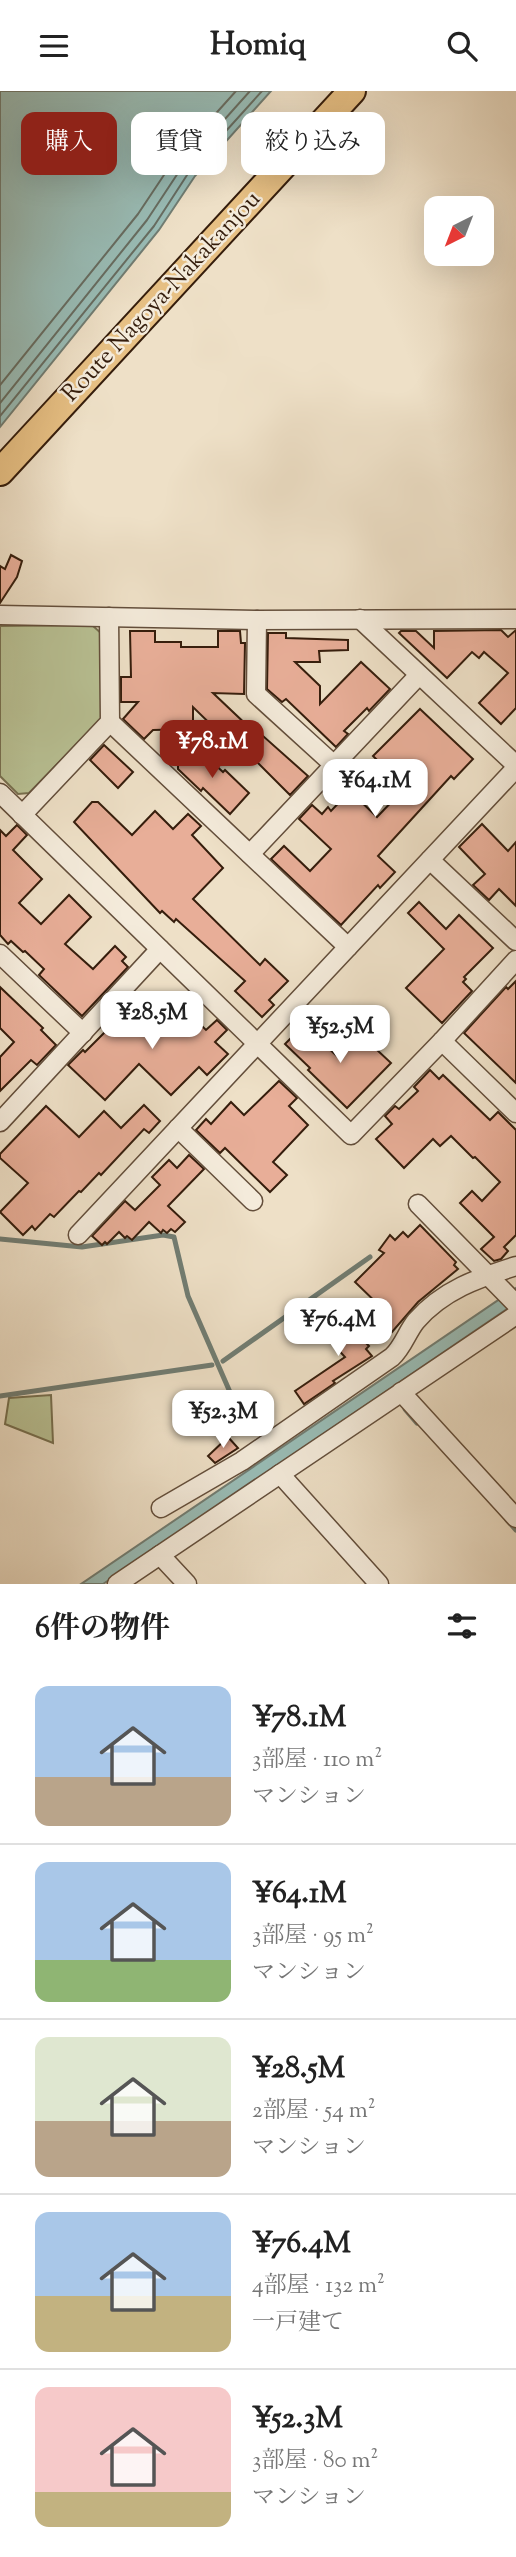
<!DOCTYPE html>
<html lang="ja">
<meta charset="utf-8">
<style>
body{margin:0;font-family:"Sorts Mill Goudy","Noto Serif JP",serif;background:#f6f6f6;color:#222;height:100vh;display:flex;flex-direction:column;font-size:26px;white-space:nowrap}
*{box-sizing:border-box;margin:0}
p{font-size:23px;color:#767676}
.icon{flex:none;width:38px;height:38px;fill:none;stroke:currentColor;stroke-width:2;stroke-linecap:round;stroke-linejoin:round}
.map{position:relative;height:1493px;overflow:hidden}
.details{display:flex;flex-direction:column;background:#fff;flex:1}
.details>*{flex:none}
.top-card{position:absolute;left:21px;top:21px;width:474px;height:63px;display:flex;gap:14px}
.needle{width:46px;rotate:222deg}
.tools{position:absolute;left:424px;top:105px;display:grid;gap:14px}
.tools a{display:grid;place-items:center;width:70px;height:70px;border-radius:14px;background:#fff;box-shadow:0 7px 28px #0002;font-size:35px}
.price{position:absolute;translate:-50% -60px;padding:0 16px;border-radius:14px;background:#fff;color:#222;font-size:23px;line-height:46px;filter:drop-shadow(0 2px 4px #0008)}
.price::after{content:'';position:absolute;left:50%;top:42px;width:21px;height:16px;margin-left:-10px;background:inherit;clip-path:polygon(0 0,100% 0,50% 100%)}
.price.selected{background:#8f2418;color:#fff}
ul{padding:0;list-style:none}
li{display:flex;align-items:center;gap:21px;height:175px;padding:0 35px}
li+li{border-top:2px solid #e0e0e0}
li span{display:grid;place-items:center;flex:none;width:196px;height:140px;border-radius:14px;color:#555}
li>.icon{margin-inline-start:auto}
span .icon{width:84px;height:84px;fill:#fffc;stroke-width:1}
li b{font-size:30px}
h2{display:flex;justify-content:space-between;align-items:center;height:84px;padding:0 35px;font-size:30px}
.chip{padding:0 24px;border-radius:14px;background:#fff;box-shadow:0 7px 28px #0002;font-size:24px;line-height:63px}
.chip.selected{background:#8f2418;color:#fff}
header{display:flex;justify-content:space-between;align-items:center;height:91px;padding:0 35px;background:#fff;font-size:32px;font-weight:700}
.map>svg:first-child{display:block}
</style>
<header><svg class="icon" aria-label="menu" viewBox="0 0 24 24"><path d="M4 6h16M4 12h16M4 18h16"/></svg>Homiq<svg class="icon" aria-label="search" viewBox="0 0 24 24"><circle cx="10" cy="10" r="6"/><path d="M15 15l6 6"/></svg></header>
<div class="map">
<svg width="516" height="1493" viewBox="0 0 516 1493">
<rect width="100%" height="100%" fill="#eee0c7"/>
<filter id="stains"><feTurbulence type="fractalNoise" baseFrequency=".00286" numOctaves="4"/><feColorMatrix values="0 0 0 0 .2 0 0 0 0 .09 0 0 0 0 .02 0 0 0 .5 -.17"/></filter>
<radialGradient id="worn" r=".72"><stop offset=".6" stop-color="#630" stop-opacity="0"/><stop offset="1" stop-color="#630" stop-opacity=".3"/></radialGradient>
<!-- green -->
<g fill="#b9c295" stroke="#777050" stroke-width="2">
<polygon points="92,534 103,544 101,628 29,702 18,703 0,685 0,535"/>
<polygon points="51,1304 53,1352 5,1333 9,1307"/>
</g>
<!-- water -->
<g fill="#99bdb7" stroke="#717d73" stroke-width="2">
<polygon points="0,0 271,0 195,85 159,139 0,336"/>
<polygon points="516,1197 516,1212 103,1493 81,1493"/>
</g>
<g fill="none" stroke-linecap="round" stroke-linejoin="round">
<!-- shore -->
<g stroke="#676d62" stroke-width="2">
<polyline points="0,294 138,123 174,69 236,0"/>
<polyline points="0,312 147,129 182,76 250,0"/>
<polyline points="0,325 154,135 189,81 262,0"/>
</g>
<!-- stream -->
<g stroke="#717d73" stroke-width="5">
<polyline points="0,1148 82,1156 163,1144 174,1146 188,1205 240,1324"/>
<polyline points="223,1270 370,1166"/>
<polyline points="0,1305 212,1274"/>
<polyline points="405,1318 417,1332"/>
<polyline points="507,1429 516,1439"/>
</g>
</g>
<!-- building -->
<g fill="#e8ae98" stroke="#351d0c" stroke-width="2">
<polygon points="11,464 22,470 17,486 0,512 0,475 5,478"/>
<polygon points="501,539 508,546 516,539 516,617 501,633 479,612 508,582 484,561 479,567 472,561 447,587 399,542 401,540 416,540 434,557 434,540"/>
<polygon points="130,540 155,540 155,551 181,551 181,556 218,556 218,540 240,540 241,552 245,552 244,603 213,602 252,639 254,637 308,685 290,704 236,650 232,654 193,616 193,638 153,639 144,648 123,628 138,611 121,611 121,586 131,586"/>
<polygon points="268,542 286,542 286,547 348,549 348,559 319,560 320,571 295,571 320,595 320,613 361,571 390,598 369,620 367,617 344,640 348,643 336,656 286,608 282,611 267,598"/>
<polygon points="420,618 473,668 454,688 451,685 378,765 395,781 380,797 378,794 341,834 271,768 284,755 310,780 331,758 299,728 312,714 322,723 328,716 331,720 350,700 377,726 401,701 391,692 394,689 375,672 377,669 373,665"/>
<polygon points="104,654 133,681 118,697 90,669"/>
<polygon points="195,655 223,681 225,679 249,702 230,723 203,697 201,700 178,678 178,673"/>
<polygon points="92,711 98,711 132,744 155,720 173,738 188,723 201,735 192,744 223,777 193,808 260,874 265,868 288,890 269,909 274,914 262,926 235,900 245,890 176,828 174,831 162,820 160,822 74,731"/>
<polygon points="482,733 508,760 516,751 516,815 499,798 489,809 473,794 485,783 459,756"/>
<polygon points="17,734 27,744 13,759 42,788 19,812 41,833 69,804 91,826 65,853 93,878 115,855 126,866 122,870 128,876 82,925 39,884 44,878 25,860 23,861 11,850 8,853 0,844 0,739 6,745"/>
<polygon points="419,811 446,838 459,824 493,857 464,886 466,888 463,891 472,900 442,932 406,897 444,858 408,822"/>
<polygon points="516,890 516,992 464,942 506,896 508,898"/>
<polygon points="0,896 43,937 41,939 56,954 37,974 31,969 0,1000 0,966 14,951 0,937"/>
<polygon points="172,906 206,939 217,929 227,939 215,951 228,963 207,984 199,976 171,1004 139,973 105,1009 68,974 83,959 85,961 108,938 114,944 129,930 138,938"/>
<polygon points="304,934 339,967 361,944 391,972 347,1017 308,979 310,977 285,953"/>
<polygon points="430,979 439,988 443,984 490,1029 498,1021 516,1039 516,1144 504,1156 508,1160 501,1168 494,1170 481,1158 494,1146 460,1112 472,1100 482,1110 500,1091 475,1066 473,1067 451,1045 440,1055 433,1048 404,1077 376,1048 392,1033 385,1025 395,1015 399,1018 418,1000 414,996"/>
<polygon points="279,990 297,1007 289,1015 308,1034 273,1071 287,1084 270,1101 225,1057 220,1062 196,1039 206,1028 211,1033 231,1011 244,1024"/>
<polygon points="144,1014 160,1030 149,1042 144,1038 101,1084 99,1082 81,1101 79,1100 54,1126 50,1123 35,1139 32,1135 23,1144 0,1121 28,1092 0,1067 0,1063 46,1015 79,1046 104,1020 121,1037"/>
<polygon points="189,1064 204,1078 168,1115 185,1131 175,1141 171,1138 167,1142 163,1139 161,1142 149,1131 132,1149 127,1145 125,1147 119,1141 107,1153 105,1151 102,1154 92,1145 125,1110 135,1119 160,1094 152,1086 169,1069 177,1077"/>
<polygon points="420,1134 456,1171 454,1174 458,1178 418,1211 392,1241 380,1229 387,1222 355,1191 384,1162 379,1159 390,1144 395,1149 403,1141 408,1146"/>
<polygon points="337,1228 345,1235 351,1229 368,1247 364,1250 369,1255 366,1258 372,1265 333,1290 335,1292 304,1313 295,1300 345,1266 322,1241"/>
<polygon points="228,1346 238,1357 215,1372 208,1365"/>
</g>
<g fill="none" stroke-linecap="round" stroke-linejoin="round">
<!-- street casing -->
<g stroke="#634e3b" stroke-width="21">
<g id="street">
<polyline points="0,524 257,529 516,528"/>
<polyline points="360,528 516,674"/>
<polyline points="110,631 348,856"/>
<polyline points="334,674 419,584"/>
<polyline points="0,702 351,1044 442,950 516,869"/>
<polyline points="22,724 110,631 109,526"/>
<polyline points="250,763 334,674 256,603 257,529"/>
<polyline points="430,769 516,850"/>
<polyline points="0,863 83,942"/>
<polyline points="442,950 516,1022"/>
<polyline points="0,1031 160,858"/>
<polyline points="178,1037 253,1110"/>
<polyline points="418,1113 516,1213"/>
<polyline points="78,1144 516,677"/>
<polyline points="401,1301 516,1427"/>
<polyline points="280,1383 379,1493"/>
<path d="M161 1417 242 1370 392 1266C403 1256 407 1241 416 1230 443 1199 478 1187 516 1175"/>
<polyline points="160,1464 187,1493"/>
<polyline points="117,1493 516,1224"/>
</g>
</g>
<!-- primary casing -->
<g stroke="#351d0c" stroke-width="30">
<polyline id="primary" points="0,381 352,0"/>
</g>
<!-- street -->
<use href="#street" stroke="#f4ebdb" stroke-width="18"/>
<!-- primary -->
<use href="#primary" stroke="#e7c084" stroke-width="26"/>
</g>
<g text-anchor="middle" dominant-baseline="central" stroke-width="5" stroke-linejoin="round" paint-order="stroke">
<!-- street labels -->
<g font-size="24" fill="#351d0c" stroke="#f4ebdb">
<text transform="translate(162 206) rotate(-47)">Route Nagoya-Nakakanjou</text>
</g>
</g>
<rect width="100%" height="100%" filter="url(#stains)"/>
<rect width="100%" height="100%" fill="url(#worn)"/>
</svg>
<div class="tools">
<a><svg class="needle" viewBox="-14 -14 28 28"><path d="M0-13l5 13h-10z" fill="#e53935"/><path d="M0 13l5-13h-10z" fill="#767676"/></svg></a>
</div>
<b class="price selected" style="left:212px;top:689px">¥78.1M</b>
<b class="price" style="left:375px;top:728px">¥64.1M</b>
<b class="price" style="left:152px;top:960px">¥28.5M</b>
<b class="price" style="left:340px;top:974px">¥52.5M</b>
<b class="price" style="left:338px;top:1267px">¥76.4M</b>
<b class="price" style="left:223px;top:1359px">¥52.3M</b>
<div class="top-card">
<a class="chip selected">購入</a>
<a class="chip">賃貸</a>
<a class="chip">絞り込み</a>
</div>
</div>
<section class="details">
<h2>6件の物件<svg class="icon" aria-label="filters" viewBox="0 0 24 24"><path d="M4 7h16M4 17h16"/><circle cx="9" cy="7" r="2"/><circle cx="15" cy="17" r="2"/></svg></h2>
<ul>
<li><span style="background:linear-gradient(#a9c7e8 65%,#b9a48a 0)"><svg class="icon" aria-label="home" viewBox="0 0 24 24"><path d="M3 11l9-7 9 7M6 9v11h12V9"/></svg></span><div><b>¥78.1M</b><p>3部屋 · 110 m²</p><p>マンション</p></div></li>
<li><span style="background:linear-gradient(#a9c7e8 70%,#8fb573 0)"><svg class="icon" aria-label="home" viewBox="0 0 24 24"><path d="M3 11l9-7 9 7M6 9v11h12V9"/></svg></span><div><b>¥64.1M</b><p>3部屋 · 95 m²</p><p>マンション</p></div></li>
<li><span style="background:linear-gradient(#dfe7d0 60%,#b9a48a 0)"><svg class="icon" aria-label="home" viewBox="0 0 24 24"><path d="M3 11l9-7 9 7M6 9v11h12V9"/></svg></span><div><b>¥28.5M</b><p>2部屋 · 54 m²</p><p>マンション</p></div></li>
<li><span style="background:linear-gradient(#a9c7e8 60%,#c2b280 0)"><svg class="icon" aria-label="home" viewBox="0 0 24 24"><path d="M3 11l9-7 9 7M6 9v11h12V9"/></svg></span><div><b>¥76.4M</b><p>4部屋 · 132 m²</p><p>一戸建て</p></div></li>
<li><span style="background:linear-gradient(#f6c9c9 75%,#c2b280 0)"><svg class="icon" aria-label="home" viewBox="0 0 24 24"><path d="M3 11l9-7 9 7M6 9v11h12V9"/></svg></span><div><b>¥52.3M</b><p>3部屋 · 80 m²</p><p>マンション</p></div></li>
</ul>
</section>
